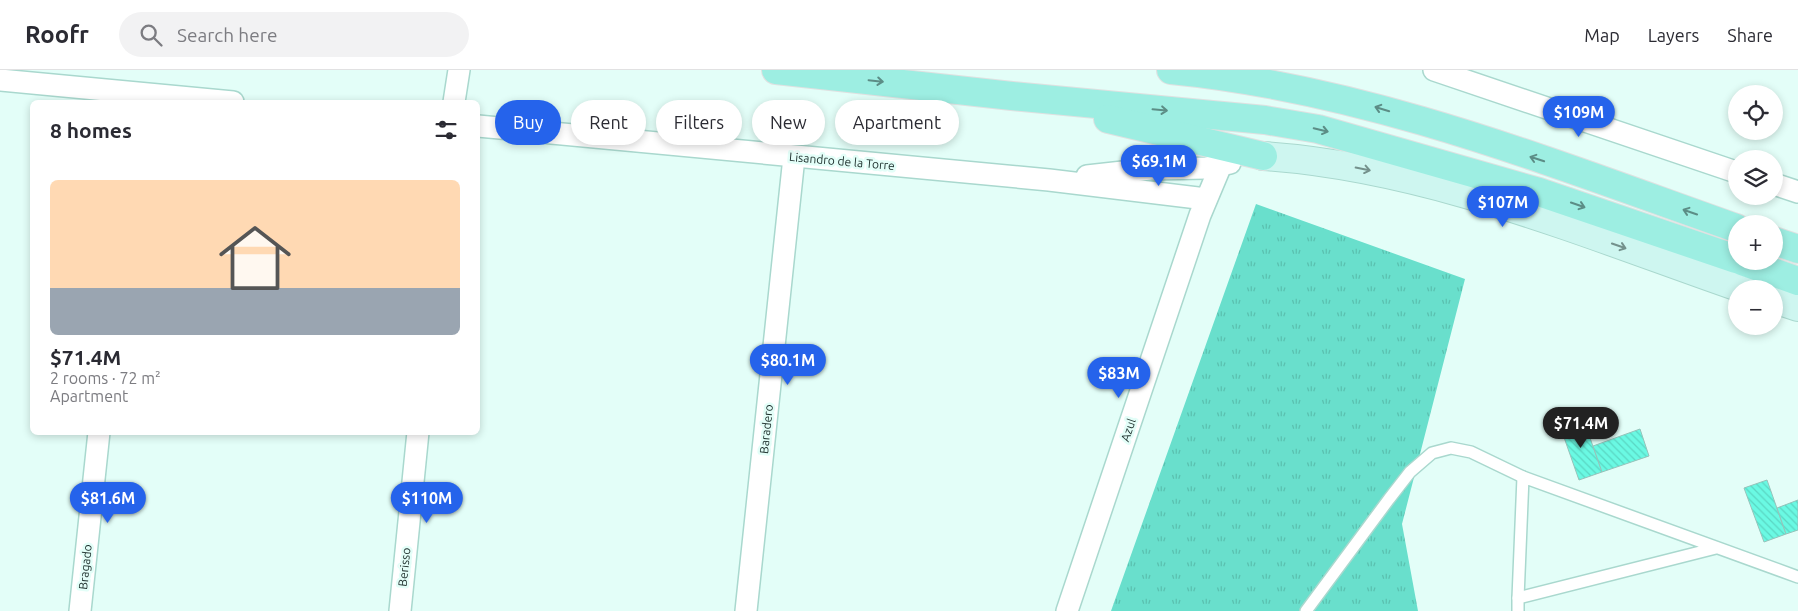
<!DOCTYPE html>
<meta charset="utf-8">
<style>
body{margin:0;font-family:Ubuntu,sans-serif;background:#f2f2f3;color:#2b2b33;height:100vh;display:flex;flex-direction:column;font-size:19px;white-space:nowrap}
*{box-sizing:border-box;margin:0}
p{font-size:16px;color:#7c7c81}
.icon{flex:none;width:28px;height:28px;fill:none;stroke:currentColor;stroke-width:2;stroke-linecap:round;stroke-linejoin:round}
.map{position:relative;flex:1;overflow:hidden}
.drawer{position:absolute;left:30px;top:30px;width:450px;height:335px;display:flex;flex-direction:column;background:#fff;border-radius:8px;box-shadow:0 2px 8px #0003}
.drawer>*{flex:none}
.hud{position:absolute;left:495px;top:30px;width:475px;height:45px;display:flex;gap:10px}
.controls{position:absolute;left:1728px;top:15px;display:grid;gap:10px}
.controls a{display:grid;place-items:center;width:55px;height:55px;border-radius:50%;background:#fff;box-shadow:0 2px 8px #0003;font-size:25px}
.price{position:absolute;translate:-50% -42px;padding:0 11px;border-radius:18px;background:#2563eb;color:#fff;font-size:16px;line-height:32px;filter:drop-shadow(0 1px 2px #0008)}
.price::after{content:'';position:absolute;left:50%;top:30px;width:15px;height:11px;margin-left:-8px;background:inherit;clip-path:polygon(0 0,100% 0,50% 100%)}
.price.selected{background:#222;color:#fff}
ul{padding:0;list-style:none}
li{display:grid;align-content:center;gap:10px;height:265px;padding:0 20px}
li+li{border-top:1px solid #e1e1e2}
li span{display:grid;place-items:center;height:155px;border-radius:8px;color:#555}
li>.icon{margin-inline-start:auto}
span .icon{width:90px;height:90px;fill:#fffc;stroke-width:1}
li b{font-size:21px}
h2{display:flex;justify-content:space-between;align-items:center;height:60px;padding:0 20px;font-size:21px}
.tag{padding:0 18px;border-radius:22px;background:#fff;box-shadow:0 2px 8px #0003;font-size:18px;line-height:45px}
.tag.selected{background:#2563eb;color:#fff}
header{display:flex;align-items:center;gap:30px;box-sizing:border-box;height:70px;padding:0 25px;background:#fff;border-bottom:1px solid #e1e1e2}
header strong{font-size:24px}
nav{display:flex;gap:28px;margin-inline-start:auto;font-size:18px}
.search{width:350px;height:45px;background:#f2f2f3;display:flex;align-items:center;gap:12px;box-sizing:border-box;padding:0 18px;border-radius:28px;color:#7c7c81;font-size:19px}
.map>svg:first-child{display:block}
</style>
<header>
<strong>Roofr</strong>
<div class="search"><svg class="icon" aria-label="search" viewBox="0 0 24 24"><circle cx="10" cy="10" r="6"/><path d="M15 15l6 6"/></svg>Search here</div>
<nav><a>Map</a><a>Layers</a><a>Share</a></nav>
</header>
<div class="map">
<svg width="1798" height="541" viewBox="0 0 1798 541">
<defs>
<pattern id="grass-tufts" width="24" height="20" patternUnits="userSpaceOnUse" patternTransform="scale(1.25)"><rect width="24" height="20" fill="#69dfcc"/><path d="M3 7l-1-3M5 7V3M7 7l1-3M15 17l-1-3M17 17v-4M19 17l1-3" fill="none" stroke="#5ac0af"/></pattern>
<pattern id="building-back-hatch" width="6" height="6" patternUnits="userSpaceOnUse" patternTransform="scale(1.25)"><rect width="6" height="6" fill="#6af9e3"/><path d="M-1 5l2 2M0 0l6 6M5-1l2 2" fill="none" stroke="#5bd6c3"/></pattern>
</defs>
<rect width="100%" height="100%" fill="#e3fef8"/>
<!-- grass -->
<polygon fill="url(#grass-tufts)" points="1256,134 1465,209 1402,454 1418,541 1111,541"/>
<!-- building -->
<g fill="url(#building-back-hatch)" stroke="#95c3ba">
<polygon points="1583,348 1602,402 1579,410 1560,356"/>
<polygon points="1640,359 1649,386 1602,402 1593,376"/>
<polygon points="1767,410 1786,464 1764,472 1744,418"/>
<polygon points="1798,430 1798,460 1786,464 1777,438"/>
</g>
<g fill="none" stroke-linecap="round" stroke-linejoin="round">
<!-- lane casing -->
<g stroke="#a9d8ce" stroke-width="14">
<g id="lane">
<polyline points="1716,478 1518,528 1523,407 1798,507"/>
<polyline points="1306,541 1389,429 1410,402 1432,383 1451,378 1471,382 1523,407"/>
<polyline points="1518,541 1518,528"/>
</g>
</g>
<!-- street casing -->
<g stroke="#a9d8ce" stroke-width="24">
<g id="street">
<polyline points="1434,0 1736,102"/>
<polyline points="0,10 233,32"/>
<polyline points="454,32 459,0"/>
<polyline points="478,56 1049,110 1206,129"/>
<polyline points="1087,106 1150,99 1207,98 1230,93"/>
<polyline points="1774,114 1798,122"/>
<polyline points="80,541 99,362"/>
<polyline points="400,541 418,362"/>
<polyline points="746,541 794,87"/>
<polyline points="1067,541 1200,145 1221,95"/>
</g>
</g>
<!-- secondary casing -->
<g stroke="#a9d8ce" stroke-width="30">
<g id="secondary">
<path d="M1263 86C1429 97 1588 165 1744 219"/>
<polyline points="1774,229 1798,237"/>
</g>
</g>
<!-- primary casing -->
<g stroke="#dfe1e1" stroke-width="30">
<g id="primary">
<polyline points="776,0 1012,26 1265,50 1318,59 1539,122 1736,189"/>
<path d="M1171 0C1367 19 1552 93 1736 158"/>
<polyline points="1108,49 1263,86"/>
<polyline points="1774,171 1798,179"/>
<polyline points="1742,191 1798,211"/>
</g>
</g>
<!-- lane -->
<use href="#lane" stroke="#fff" stroke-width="11"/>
<!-- street -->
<use href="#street" stroke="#fff" stroke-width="21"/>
<!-- secondary -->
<use href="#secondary" stroke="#cef6f0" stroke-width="28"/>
<!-- primary -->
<use href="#primary" stroke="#9deee2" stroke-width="28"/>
</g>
<!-- one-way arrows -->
<defs><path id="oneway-shaft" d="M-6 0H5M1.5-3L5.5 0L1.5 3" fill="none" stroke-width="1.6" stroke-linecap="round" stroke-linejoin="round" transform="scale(1.25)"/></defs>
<g stroke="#5c8d86">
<use href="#oneway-shaft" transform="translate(876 11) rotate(6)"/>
<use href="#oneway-shaft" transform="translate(1382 39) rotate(-163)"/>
<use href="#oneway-shaft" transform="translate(1160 40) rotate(5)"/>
<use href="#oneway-shaft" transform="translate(1321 60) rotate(13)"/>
<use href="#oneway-shaft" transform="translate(1537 89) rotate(-162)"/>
<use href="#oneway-shaft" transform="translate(1578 135) rotate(19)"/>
<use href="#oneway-shaft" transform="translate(1690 142) rotate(-161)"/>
</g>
<g stroke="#74918c">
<use href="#oneway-shaft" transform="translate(1363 99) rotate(11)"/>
<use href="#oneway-shaft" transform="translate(1619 176) rotate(19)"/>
</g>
<g text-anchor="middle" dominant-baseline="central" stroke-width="5" stroke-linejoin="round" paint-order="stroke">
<!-- street labels -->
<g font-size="12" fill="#1a2c29" stroke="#e3fef8">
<text transform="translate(842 91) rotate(5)">Lisandro de la Torre</text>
<text transform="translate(766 359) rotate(-84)">Baradero</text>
<text transform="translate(1128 360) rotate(-71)">Azul</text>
<text transform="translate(85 497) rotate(-84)">Bragado</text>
<text transform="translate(404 497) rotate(-84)">Berisso</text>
</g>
</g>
</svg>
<div class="controls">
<a><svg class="icon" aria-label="locate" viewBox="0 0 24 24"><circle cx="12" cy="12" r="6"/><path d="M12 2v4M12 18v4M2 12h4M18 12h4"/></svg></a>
<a><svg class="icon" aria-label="layers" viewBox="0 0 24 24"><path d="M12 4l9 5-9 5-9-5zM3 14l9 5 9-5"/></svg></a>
<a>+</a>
<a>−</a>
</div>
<b class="price" style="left:1579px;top:68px">$109M</b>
<b class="price" style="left:1159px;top:117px">$69.1M</b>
<b class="price" style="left:1503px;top:158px">$107M</b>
<b class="price" style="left:788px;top:316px">$80.1M</b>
<b class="price" style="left:1119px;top:329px">$83M</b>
<b class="price selected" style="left:1581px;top:379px">$71.4M</b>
<b class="price" style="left:108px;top:454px">$81.6M</b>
<b class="price" style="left:427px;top:454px">$110M</b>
<div class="hud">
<a class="tag selected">Buy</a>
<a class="tag">Rent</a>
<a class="tag">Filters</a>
<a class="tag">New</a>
<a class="tag">Apartment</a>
</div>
<section class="drawer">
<h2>8 homes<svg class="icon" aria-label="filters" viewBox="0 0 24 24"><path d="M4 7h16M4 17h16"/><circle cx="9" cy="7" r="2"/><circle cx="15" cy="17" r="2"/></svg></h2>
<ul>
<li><span style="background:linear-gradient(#ffd9b3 70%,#9aa5b1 0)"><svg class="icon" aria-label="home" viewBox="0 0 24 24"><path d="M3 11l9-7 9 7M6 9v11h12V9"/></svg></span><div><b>$71.4M</b><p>2 rooms · 72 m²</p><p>Apartment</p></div></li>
</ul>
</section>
</div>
